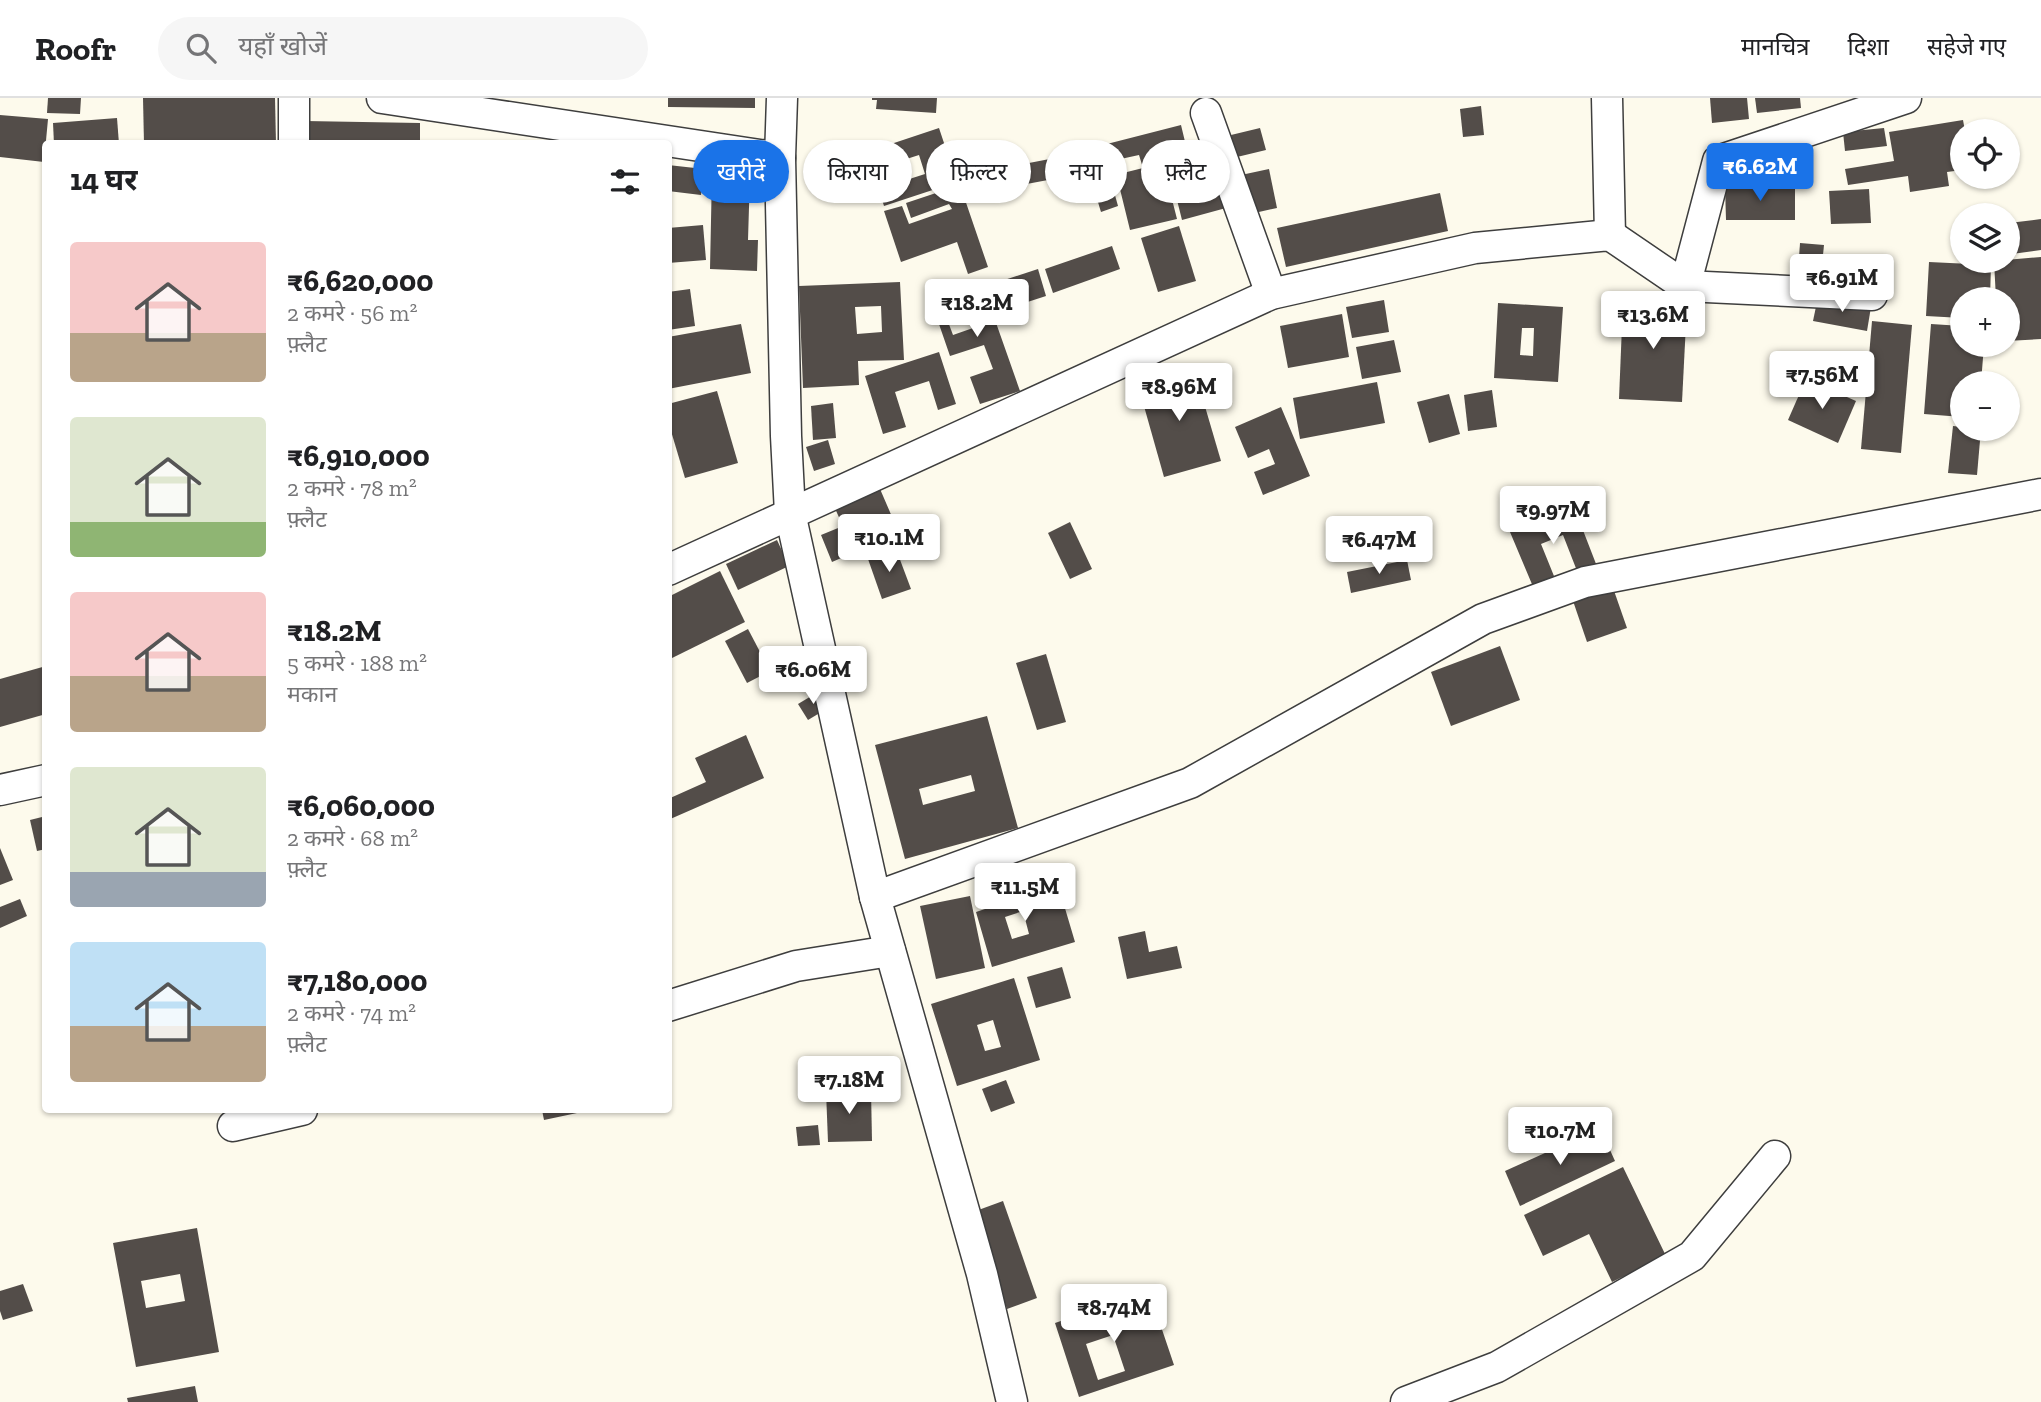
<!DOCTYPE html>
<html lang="hi">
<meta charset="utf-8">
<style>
body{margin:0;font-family:"Zilla Slab","Noto Sans Devanagari",serif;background:#f6f6f6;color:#202124;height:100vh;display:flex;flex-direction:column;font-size:26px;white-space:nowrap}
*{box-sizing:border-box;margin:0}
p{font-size:23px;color:#757577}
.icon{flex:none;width:38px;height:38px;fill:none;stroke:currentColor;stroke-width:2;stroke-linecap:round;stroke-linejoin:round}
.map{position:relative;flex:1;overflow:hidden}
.details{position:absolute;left:42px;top:42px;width:630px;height:973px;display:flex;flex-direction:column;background:#fff;border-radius:7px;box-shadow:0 2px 5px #0004}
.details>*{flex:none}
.guide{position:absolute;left:693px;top:42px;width:665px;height:63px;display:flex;gap:14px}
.tools{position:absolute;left:1950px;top:21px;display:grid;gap:14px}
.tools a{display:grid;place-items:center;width:70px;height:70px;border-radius:50%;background:#fff;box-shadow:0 2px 5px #0004;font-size:35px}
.price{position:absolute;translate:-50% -60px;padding:0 16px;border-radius:7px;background:#fff;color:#222;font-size:23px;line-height:46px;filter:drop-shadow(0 2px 4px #0008)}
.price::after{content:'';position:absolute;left:50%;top:42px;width:21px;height:16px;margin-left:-10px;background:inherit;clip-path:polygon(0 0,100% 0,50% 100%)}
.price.on{background:#1a73e8;color:#fff}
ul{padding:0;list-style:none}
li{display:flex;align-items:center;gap:21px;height:175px;padding:0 28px}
li span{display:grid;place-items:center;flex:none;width:196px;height:140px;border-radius:7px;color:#555}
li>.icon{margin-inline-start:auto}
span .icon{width:84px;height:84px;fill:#fffc;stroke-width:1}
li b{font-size:30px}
h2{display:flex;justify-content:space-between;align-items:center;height:84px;padding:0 28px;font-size:30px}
.tag{padding:0 24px;border-radius:32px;background:#fff;box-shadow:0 2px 5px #0004;font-size:24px;line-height:63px}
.tag.on{background:#1a73e8;color:#fff}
header{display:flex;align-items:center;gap:42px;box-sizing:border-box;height:98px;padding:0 35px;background:#fff;border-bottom:2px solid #e0e0e0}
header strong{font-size:33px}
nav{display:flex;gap:38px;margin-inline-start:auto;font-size:24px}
.search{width:490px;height:63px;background:#f6f6f6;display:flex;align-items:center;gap:18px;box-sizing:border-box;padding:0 24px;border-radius:38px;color:#757577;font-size:26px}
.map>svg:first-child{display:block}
</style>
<header>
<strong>Roofr</strong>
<div class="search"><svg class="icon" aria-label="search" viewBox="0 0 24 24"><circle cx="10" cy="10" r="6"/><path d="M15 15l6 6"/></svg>यहाँ खोजें</div>
<nav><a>मानचित्र</a><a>दिशा</a><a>सहेजे गए</a></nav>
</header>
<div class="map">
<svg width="2041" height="1304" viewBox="0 0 2041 1304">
<rect width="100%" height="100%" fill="#fdfaec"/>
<!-- building -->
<g fill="#534d49" fill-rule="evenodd">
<polygon points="48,0 81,0 80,16 47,15"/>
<polygon points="143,0 275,0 276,46 144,46"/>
<polygon points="668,0 755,0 755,10 668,9"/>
<polygon points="872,0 937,0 936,15 876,11 877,2 872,2"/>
<polygon points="1710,0 1747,0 1749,21 1712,25"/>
<polygon points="1755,0 1800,0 1801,10 1757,15"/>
<polygon points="1481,8 1484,37 1463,39 1460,11"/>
<polygon points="0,17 48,21 44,64 0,59"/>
<polygon points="117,20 119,46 54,46 53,25"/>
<polygon points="1963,22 1965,33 1962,33 1962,72 1947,74 1949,88 1910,94 1908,78 1848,87 1845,71 1894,63 1889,34"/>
<polygon points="305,23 420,25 420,46 304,46"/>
<path d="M1181 27 1187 52 1161 58 1177 121 1130 132 1117 79 1072 90 1064 57ZM1139 57 1143 70 1119 76 1116 62Z"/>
<path d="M939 30 957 84 884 108 867 54ZM919 57 925 76 900 84 894 65Z"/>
<polygon points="1260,30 1266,52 1237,59 1231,37"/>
<polygon points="1884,30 1887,48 1845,53 1843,34"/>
<polygon points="1060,59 1064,79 1016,88 1013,68"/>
<polygon points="668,67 704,71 701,97 668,93"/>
<polygon points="1001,71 1005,90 967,100 962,82"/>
<polygon points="1269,71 1277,110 1250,116 1241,77"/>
<polygon points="712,75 750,76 748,142 758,142 757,173 710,171"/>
<polygon points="1111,83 1118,108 1101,114 1093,88"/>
<polygon points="960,87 988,169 968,176 957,144 901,164 884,113 902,108 909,126 952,111 949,106 911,120 906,105"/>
<polygon points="1795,87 1795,122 1726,122 1725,88"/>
<polygon points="1220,91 1226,110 1182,122 1177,102"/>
<polygon points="1869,91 1871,125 1831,126 1829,93"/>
<polygon points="1440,95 1448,133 1286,169 1277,130"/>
<polygon points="2041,121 2041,152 2012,156 2009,125"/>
<polygon points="703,127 706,162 668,165 668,130"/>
<polygon points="1179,128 1196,183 1158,194 1141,140"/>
<polygon points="1800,145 1824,147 1821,177 1798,174"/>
<polygon points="1112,148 1120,171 1053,195 1045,171"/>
<polygon points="2041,159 2041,241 2007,243 2007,201 1996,201 1994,163"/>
<polygon points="1929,164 1991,167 1990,201 1962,201 1962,220 1926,218"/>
<polygon points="1038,171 1046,198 1000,213 992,186"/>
<path d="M900 184 904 262 858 263 859 287 803 290 799 188ZM881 208 882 234 857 236 855 209Z"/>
<path d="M982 185 1020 293 980 306 970 279 993 271 984 247 950 258 931 203ZM967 214 973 230 953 237 947 221Z"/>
<polygon points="690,191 695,228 668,232 668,194"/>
<polygon points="1818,199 1871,209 1867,233 1813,223"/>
<polygon points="1384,202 1389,234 1352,240 1346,209"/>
<polygon points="1623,203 1687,206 1682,304 1619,301"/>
<path d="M1498 205 1563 209 1558 284 1494 280ZM1522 230H1534L1533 258 1520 257Z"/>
<polygon points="1342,216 1349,259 1288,270 1280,228"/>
<polygon points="1872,223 1912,227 1901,355 1861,351"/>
<polygon points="741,226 751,275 668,291 668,239"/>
<polygon points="1931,226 1962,228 1962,247 1984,247 1981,285 1962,285 1962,319 1924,316"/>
<polygon points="1394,242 1401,274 1362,281 1356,249"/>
<polygon points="939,254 956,306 938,312 929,283 895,294 906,329 883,336 865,278"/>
<polygon points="1194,271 1221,363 1164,379 1138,287"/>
<polygon points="1806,281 1856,303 1838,345 1788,322"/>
<polygon points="1377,284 1385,325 1300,341 1293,300"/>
<polygon points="1492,292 1497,329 1468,333 1464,297"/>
<polygon points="717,293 738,365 685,380 668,323 668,306"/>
<polygon points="1449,296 1460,336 1429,345 1417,304"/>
<polygon points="833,305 836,340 813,342 811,308"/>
<polygon points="1281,309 1310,378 1263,397 1254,374 1275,366 1269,351 1248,360 1235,329"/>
<polygon points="1953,328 1981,331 1977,377 1948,375"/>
<polygon points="828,342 835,366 814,373 806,349"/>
<polygon points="877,384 899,435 832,464 821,437 843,428 832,404"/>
<polygon points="1574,409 1598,471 1579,478 1563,437 1541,446 1556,483 1534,491 1510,434"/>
<polygon points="1410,419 1414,451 1389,454 1384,422"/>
<polygon points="1070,424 1092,471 1070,481 1048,435"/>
<polygon points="777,442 789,468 738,492 726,466"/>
<polygon points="896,451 911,491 882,501 868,461"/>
<polygon points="1407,462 1411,482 1351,495 1347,474"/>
<polygon points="720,473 745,524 668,562 668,499"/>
<polygon points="1612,487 1627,530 1587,544 1572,500"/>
<polygon points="748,531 770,573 747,585 725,543"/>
<polygon points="812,546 819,568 800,574 794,552"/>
<polygon points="1500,548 1520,602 1451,628 1431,574"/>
<polygon points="1046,556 1066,624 1037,632 1016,565"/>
<polygon points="46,568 46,616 0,629 0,581"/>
<polygon points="818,594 828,610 808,622 798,606"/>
<path d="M987 618 1018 730 905 761 875 647ZM971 677 975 693 923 707 919 691Z"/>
<polygon points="746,637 764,680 668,722 668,701 706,684 695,660"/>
<polygon points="46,718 46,751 37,753 30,722"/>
<polygon points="0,750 13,782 0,787"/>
<path d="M1056 780 1075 844 992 869 976 814 985 811 982 801ZM1023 813 1029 836 1012 841 1005 819Z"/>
<polygon points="970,798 985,870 936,881 920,808"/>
<polygon points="20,801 27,818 0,830 0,809"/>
<polygon points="1145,833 1149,854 1177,848 1182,870 1127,881 1118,839"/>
<polygon points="1062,869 1071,900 1036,910 1027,879"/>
<path d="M1014 880 1040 962 957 988 931 906ZM993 922 1001 949 985 953 977 927Z"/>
<polygon points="1006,982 1015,1005 991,1014 982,991"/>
<polygon points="871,992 872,1043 828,1044 826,993"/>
<polygon points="542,1012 576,1012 577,1015 544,1022"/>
<polygon points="818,1027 820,1047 798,1048 796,1029"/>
<polygon points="1600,1030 1615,1063 1520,1108 1505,1073"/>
<polygon points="1623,1069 1666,1158 1612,1184 1589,1136 1543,1158 1524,1117"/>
<polygon points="1003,1103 1037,1200 1007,1211 973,1114"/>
<path d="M197 1130 219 1254 136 1269 113 1145ZM180 1176 185 1203 146 1210 141 1183Z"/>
<polygon points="23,1186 33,1213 3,1222 0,1213 0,1193"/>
<path d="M1149 1193 1174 1267 1079 1299 1055 1225ZM1113 1237 1125 1273 1098 1282 1086 1246Z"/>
<polygon points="195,1288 198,1304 128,1304 127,1300"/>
</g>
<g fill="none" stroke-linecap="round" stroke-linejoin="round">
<!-- minor casing -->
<g stroke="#3e3e3e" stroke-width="33">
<g id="minor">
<polyline points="382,0 780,60 786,338 790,415 875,799 982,1176 1012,1304"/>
<polyline points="1607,0 1610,137"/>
<polyline points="1206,15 1271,196"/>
<polyline points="294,46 294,0"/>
<polyline points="780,60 782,0"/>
<polyline points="1685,188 1718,63 1906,0"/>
<polyline points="668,472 1271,196 1475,150 1610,137 1685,188 1872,197"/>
<polyline points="0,692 46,682"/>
<polyline points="875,799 1190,685 1483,521 1585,484 2041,396"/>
<polyline points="668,908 796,868 890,853"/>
<polyline points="233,1028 302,1012"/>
<polyline points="1406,1304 1497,1269 1692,1158 1775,1058"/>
</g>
</g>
<!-- minor -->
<use href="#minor" stroke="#fff" stroke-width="30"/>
</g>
</svg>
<div class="tools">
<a><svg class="icon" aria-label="locate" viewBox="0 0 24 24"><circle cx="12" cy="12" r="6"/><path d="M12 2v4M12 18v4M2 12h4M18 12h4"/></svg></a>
<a><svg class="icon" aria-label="layers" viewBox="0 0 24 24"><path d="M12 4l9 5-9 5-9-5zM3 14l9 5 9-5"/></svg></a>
<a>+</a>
<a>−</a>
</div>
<b class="price on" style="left:1760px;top:105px">₹6.62M</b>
<b class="price" style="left:1842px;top:216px">₹6.91M</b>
<b class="price" style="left:977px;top:241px">₹18.2M</b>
<b class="price" style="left:1653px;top:253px">₹13.6M</b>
<b class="price" style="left:1822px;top:313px">₹7.56M</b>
<b class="price" style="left:1179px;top:325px">₹8.96M</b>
<b class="price" style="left:1553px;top:448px">₹9.97M</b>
<b class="price" style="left:889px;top:476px">₹10.1M</b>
<b class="price" style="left:1379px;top:478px">₹6.47M</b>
<b class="price" style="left:813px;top:608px">₹6.06M</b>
<b class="price" style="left:1025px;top:825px">₹11.5M</b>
<b class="price" style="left:849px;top:1018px">₹7.18M</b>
<b class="price" style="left:1560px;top:1069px">₹10.7M</b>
<b class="price" style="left:1114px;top:1246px">₹8.74M</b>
<div class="guide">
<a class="tag on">खरीदें</a>
<a class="tag">किराया</a>
<a class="tag">फ़िल्टर</a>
<a class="tag">नया</a>
<a class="tag">फ़्लैट</a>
</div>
<section class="details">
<h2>14 घर<svg class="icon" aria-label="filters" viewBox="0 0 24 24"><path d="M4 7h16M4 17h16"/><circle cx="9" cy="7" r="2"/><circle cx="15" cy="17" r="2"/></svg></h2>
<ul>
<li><span style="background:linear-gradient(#f6c9c9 65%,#b9a48a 0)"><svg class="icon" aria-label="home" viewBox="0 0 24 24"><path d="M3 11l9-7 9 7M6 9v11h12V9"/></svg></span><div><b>₹6,620,000</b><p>2 कमरे · 56 m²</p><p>फ़्लैट</p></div></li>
<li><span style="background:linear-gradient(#dfe7d0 75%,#8fb573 0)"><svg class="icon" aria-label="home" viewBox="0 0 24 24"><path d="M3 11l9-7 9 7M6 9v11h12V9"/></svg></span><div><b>₹6,910,000</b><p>2 कमरे · 78 m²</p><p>फ़्लैट</p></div></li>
<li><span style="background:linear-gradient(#f6c9c9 60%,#b9a48a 0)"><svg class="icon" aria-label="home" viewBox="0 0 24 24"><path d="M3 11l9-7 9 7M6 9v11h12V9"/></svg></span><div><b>₹18.2M</b><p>5 कमरे · 188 m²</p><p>मकान</p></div></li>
<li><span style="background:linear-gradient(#dfe7d0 75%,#9aa5b1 0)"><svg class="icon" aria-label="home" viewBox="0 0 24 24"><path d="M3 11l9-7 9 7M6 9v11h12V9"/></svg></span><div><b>₹6,060,000</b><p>2 कमरे · 68 m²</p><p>फ़्लैट</p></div></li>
<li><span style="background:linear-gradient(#bfe0f5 60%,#b9a48a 0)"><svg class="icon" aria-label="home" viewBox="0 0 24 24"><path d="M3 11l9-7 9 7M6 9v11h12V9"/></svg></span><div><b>₹7,180,000</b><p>2 कमरे · 74 m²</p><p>फ़्लैट</p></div></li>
</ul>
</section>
</div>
